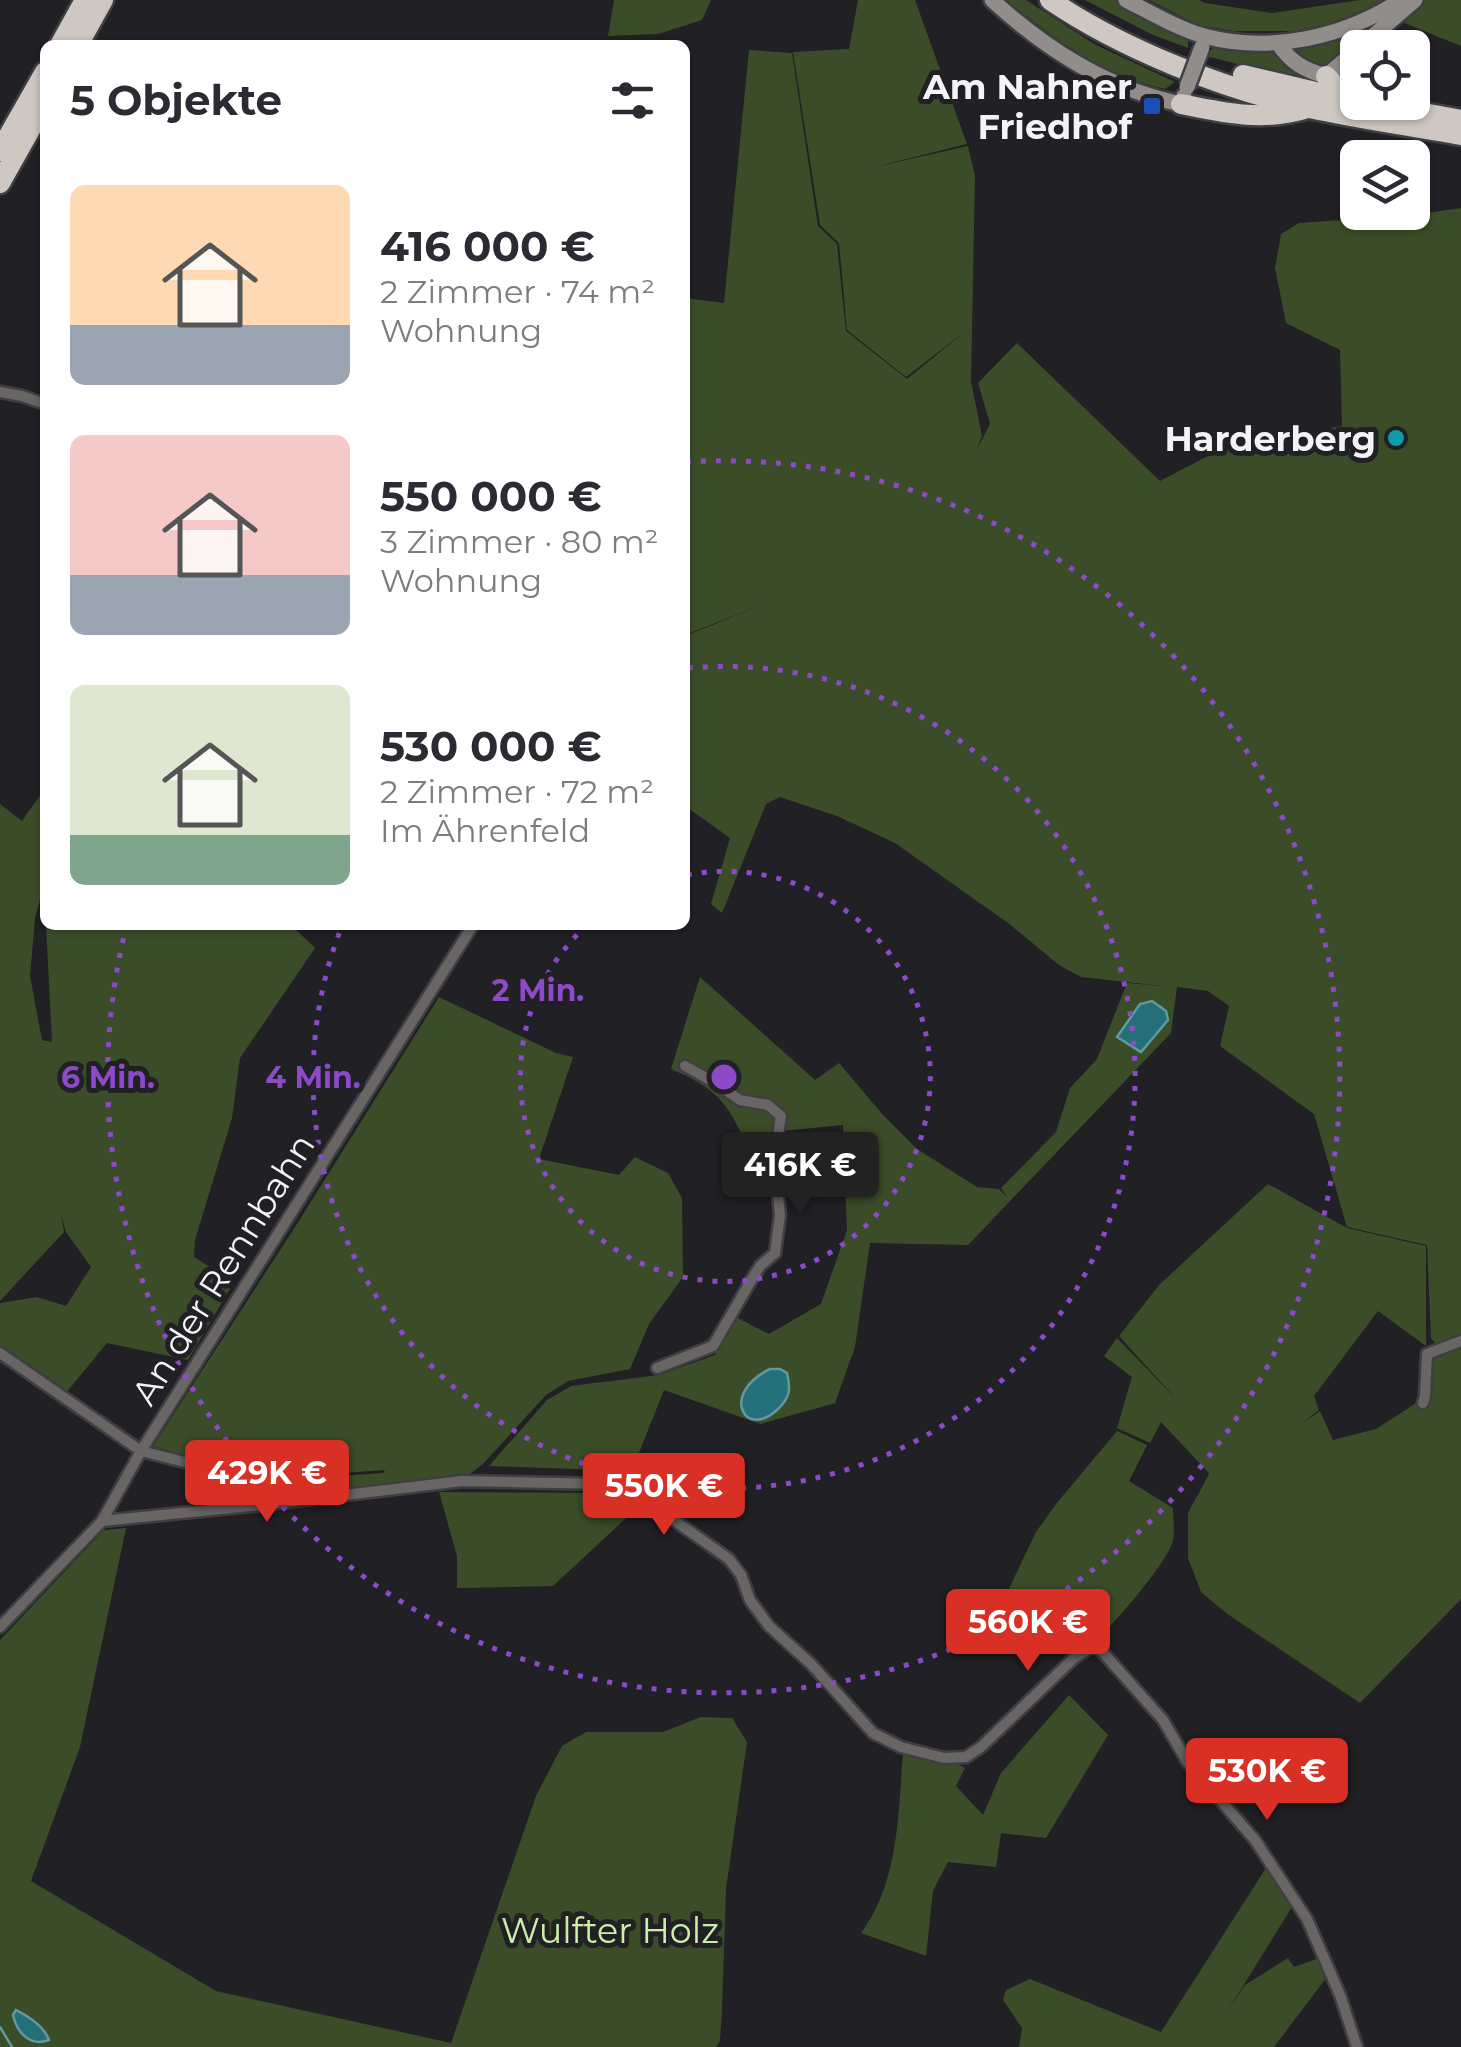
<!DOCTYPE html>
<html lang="de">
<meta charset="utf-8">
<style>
body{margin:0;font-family:Montserrat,sans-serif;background:#f7f7f7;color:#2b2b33;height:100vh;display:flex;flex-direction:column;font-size:38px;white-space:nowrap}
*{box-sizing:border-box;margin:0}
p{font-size:32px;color:#7c7c81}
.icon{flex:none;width:55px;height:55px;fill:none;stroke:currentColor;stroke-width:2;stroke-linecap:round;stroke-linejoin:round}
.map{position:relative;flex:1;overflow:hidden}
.drawer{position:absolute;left:40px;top:40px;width:650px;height:890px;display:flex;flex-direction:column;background:#fff;border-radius:15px;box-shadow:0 2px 8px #0004}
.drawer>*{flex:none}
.buttons{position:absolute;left:1340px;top:30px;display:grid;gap:20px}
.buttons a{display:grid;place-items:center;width:90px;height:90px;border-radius:15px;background:#fff;box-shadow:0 2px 8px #0004;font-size:50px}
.price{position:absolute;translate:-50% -85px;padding:0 22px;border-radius:10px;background:#d93025;color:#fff;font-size:32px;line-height:65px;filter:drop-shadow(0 2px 5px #0008)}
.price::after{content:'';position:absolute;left:50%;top:60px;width:30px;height:22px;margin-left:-15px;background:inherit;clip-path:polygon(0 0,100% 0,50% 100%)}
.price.selected{background:#222;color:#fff}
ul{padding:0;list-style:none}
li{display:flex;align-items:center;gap:30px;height:250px;padding:0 30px}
li span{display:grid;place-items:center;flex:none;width:280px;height:200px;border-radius:15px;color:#555}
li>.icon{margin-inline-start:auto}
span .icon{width:120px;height:120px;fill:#fffc;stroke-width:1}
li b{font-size:42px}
h2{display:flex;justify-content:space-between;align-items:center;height:120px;padding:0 30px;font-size:42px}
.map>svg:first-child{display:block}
</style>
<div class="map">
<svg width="1461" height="2047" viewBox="0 0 1461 2047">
<rect width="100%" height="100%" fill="#202025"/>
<!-- green -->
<g fill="#3b4d28">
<polygon points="614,0 711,0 702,20 658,34 608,36"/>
<path d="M858 0H915L967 144 870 168 968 146 975 176 971 381 982 436 976 451 990 424 978 383 1017 343 1160 481 1225 447 1342 426 1340 350 1286 323 1275 268 1281 234 1299 223 1412 215 1461 208V1599L1360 1703 1226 1613 1201 1592 1188 1558V1513L1209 1474 1208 1472 1161 1422 1150 1443 1117 1428 1132 1377 1104 1356 1117 1338 1178 1401 1119 1336 1159 1285 1268 1184 1347 1228 1426 1246V1346L1378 1311 1314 1396 1319 1410 1300 1425 1320 1411 1333 1440 1376 1429 1427 1396 1429 1359 1445 1350 1443 1346 1436 1344 1431 1338 1427 1245 1347 1227 1314 1114 1220 1046 1229 1006 1208 991 1177 987 1171 1033 968 1245 870 1243 855 1347 835 1403 760 1424 664 1390 629 1478 607 1470 489 1466 547 1400 571 1386 659 1375 715 1355 736 1317 769 1334 821 1304 847 1230 843 1125 742 1135C725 1097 708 1085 671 1069L700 977 815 1080 839 1063 883 1115 917 1149 977 1187 999 1189 1007 1197 1001 1188 1056 1132 1070 1088 1097 1059 1127 983 1163 986 1081 977 1059 965 1008 923 895 843 837 816 780 797 766 804 722 913 711 904 730 838 685 806V636L774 600 685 635V298L724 303 749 50 792 53 818 226 837 244 846 331 907 379 967 330 906 377 847 330 839 243 820 225 793 52 849 49Z"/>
<path d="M1006 0H1026L1096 45 1175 82 1165 89C1103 76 1055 39 1006 0Z"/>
<polygon points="1085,0 1117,0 1188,37 1188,48 1151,34"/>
<polygon points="1149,0 1199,0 1205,3 1272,13 1360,0 1384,0 1350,18 1298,31 1233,31 1198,25"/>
<polygon points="1420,0 1461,0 1461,46 1397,20"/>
<polygon points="1395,10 1326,69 1291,57 1292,47"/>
<polygon points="1215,45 1273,48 1293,71 1320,80 1325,86 1206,56"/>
<polygon points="45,788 45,881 35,918 30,976 42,1040 52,1042 46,925 291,925 315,948 240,1058 232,1118 195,1240 194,1257 234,1282 188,1360 107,1343 65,1394 0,1348 0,1303 37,1297 66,1306 91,1267 66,1232 61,1214 64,1232 0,1301 0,804 22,821"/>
<polygon points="439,997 556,1053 573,1057 539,1159 619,1175 635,1157 668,1173 682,1198 683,1277 649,1324 630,1369 568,1381 546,1395 483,1464 462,1480 306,1496 249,1482 383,1473 385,1470 266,1478 153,1446 297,1224"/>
<path d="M1117 1431 1147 1445 1129 1481 1173 1508C1173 1518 1175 1530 1173 1540 1168 1563 1114 1623 1096 1641H1087L1069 1655 1005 1597 1036 1532 1056 1504Z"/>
<polygon points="439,1492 604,1493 638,1507 553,1586 457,1588 457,1556"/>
<polygon points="126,1528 80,1747 31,1881 216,1991 451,2043 536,1796 562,1746 586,1732 663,1732 701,1717 732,1718 747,1742 726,1889 722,2010 720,2041 716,2047 0,2047 0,1640 104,1530"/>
<path d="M1069 1695 1108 1735 1046 1838 1001 1833 996 1867 948 1862 933 1891 926 1956 861 1933C899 1882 898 1814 903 1753L958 1764 965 1768 956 1786 983 1815 1001 1773Z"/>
<polygon points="1266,1868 1292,1907 1227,2012 1245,1985 1288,1958 1294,1967 1319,1958 1327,1977 1274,2047 1019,2047 1022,2028 1003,2000 1006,1990 1030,1979 1161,2032"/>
</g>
<!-- water -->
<g fill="#24707a" stroke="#6298a0" stroke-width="2.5">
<polygon points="1152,1001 1166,1011 1168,1020 1141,1052 1117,1037 1140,1004"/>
<path d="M770 1369H780L787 1373C791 1389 790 1398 777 1410 744 1440 720 1393 770 1369Z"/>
<path d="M16 2010C30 2017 44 2026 49 2040 30 2047 17 2033 13 2015Z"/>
</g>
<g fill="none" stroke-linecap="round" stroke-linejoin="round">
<!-- stream -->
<polyline stroke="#6298a0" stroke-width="2.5" points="0,2027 12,2047"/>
<!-- street casing -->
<g stroke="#3e3e43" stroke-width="15">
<g id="street">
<polyline points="0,392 22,396 45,404"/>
<polyline points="0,1353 141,1451 236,1475"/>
<polyline points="657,1368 713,1346 749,1284 760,1266 775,1253 780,1215 774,1160 781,1116 768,1105 740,1100 717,1084 685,1066"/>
<polyline points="1423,1403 1425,1396 1427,1354 1461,1341"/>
<polyline points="102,1521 261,1505 462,1481 607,1484 644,1499 729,1559 741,1575 750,1600 769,1626 811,1664 873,1733 901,1747 944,1758 966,1757 981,1747 1074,1658 1090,1648 1098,1647 1163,1720 1188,1763 1255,1840 1307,1919 1340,1995 1357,2047"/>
<polyline points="0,1627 102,1521 141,1451 473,925"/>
</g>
</g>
<!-- secondary casing -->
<g stroke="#3e3e43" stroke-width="20">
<g id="secondary">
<path d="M992 0C1047 50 1108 89 1181 104L1184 96"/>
<path d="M1126 0C1151 13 1177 28 1204 36 1271 54 1345 37 1401 0"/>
<path d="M1278 43C1290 62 1304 70 1326 76L1358 49"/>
<polyline points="1359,48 1415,0"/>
</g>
</g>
<!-- highway casing -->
<g stroke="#3e3e43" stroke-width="25">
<g id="highway">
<path d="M1050 0C1122 49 1225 90 1310 108 1360 119 1411 126 1461 135"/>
<polyline points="60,45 85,0"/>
<polyline points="78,45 103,0"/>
<polyline points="1243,75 1358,102"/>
<polyline points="1326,76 1349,99"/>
<polyline points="1363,102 1461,120"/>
<path d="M1181 104C1225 113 1263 122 1308 108"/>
<polyline points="0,151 45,72"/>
<polyline points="0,183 45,103"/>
</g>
</g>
<!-- street -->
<use href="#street" stroke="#686564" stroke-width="10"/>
<!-- secondary -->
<use href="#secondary" stroke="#918d8a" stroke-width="15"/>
<!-- highway -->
<use href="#highway" stroke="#cec7c2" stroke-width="20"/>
<!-- secondary-bridge casing -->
<g stroke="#3e3e43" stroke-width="20" stroke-linecap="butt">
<polyline id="secondary-bridge" points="1187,87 1202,47"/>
</g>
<!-- secondary-bridge -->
<use href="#secondary-bridge" stroke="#918d8a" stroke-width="15"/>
</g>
<!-- distance rings -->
<g fill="none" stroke="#8d4ac8" stroke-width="5" stroke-dasharray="5 10">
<path d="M687 875A205 205 0 1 1 586 926"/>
<path d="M688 668A411 411 0 1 1 342 926"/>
<path d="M686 462A616 616 0 1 1 126 928"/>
</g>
<!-- markers -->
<rect fill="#1a4fb4" stroke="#202025" stroke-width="4" x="1142" y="96" width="20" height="20" rx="5"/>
<circle fill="#0f9aa8" stroke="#202025" stroke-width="4" cx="1396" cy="438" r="10"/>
<g text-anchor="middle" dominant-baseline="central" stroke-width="10" stroke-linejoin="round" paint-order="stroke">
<!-- poi labels -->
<g font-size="35" font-weight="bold" fill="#f4f4f8" stroke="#202025" text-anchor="end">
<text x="1132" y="86">Am Nahner<tspan x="1132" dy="40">Friedhof</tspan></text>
<text x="1376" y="438">Harderberg</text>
</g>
<!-- street labels -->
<g font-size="35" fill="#f4f4f8" stroke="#202025">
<text transform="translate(223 1269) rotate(-58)">An der Rennbahn</text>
</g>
<!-- park labels -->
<g font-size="35" fill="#caefa6" stroke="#202025">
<text x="610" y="1930">Wulfter Holz</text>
</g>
</g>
<circle cx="724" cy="1077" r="15" fill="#8d4ac8" stroke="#202025" stroke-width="5"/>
<g font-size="30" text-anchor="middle" font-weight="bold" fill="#8d4ac8" stroke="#202025" stroke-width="10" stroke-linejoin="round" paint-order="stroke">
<text x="538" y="1001">2 Min.</text>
<text x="313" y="1088">4 Min.</text>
<text x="108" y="1088">6 Min.</text>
</g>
</svg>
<div class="buttons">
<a><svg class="icon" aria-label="locate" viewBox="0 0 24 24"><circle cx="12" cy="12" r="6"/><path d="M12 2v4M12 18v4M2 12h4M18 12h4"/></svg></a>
<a><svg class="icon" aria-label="layers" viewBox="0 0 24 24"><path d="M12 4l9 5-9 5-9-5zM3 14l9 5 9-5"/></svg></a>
</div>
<b class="price selected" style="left:800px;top:1217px">416K €</b>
<b class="price" style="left:267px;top:1525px">429K €</b>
<b class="price" style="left:664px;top:1538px">550K €</b>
<b class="price" style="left:1028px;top:1674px">560K €</b>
<b class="price" style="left:1267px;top:1823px">530K €</b>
<section class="drawer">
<h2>5 Objekte<svg class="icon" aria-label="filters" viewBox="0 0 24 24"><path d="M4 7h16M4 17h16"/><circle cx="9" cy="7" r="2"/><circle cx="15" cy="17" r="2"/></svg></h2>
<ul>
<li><span style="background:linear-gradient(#ffd9b3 70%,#9aa5b1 0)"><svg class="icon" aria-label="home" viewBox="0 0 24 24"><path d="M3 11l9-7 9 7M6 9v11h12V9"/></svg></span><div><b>416 000 €</b><p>2 Zimmer · 74 m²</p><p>Wohnung</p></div></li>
<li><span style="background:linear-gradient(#f6c9c9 70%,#9aa5b1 0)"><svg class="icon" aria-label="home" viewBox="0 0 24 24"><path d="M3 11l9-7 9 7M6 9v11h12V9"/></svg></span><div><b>550 000 €</b><p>3 Zimmer · 80 m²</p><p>Wohnung</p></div></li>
<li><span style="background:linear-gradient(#dfe7d0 75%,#7fa58c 0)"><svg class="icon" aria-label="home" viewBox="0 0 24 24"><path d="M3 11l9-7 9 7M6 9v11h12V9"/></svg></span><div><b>530 000 €</b><p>2 Zimmer · 72 m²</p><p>Im Ährenfeld</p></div></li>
</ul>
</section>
</div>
